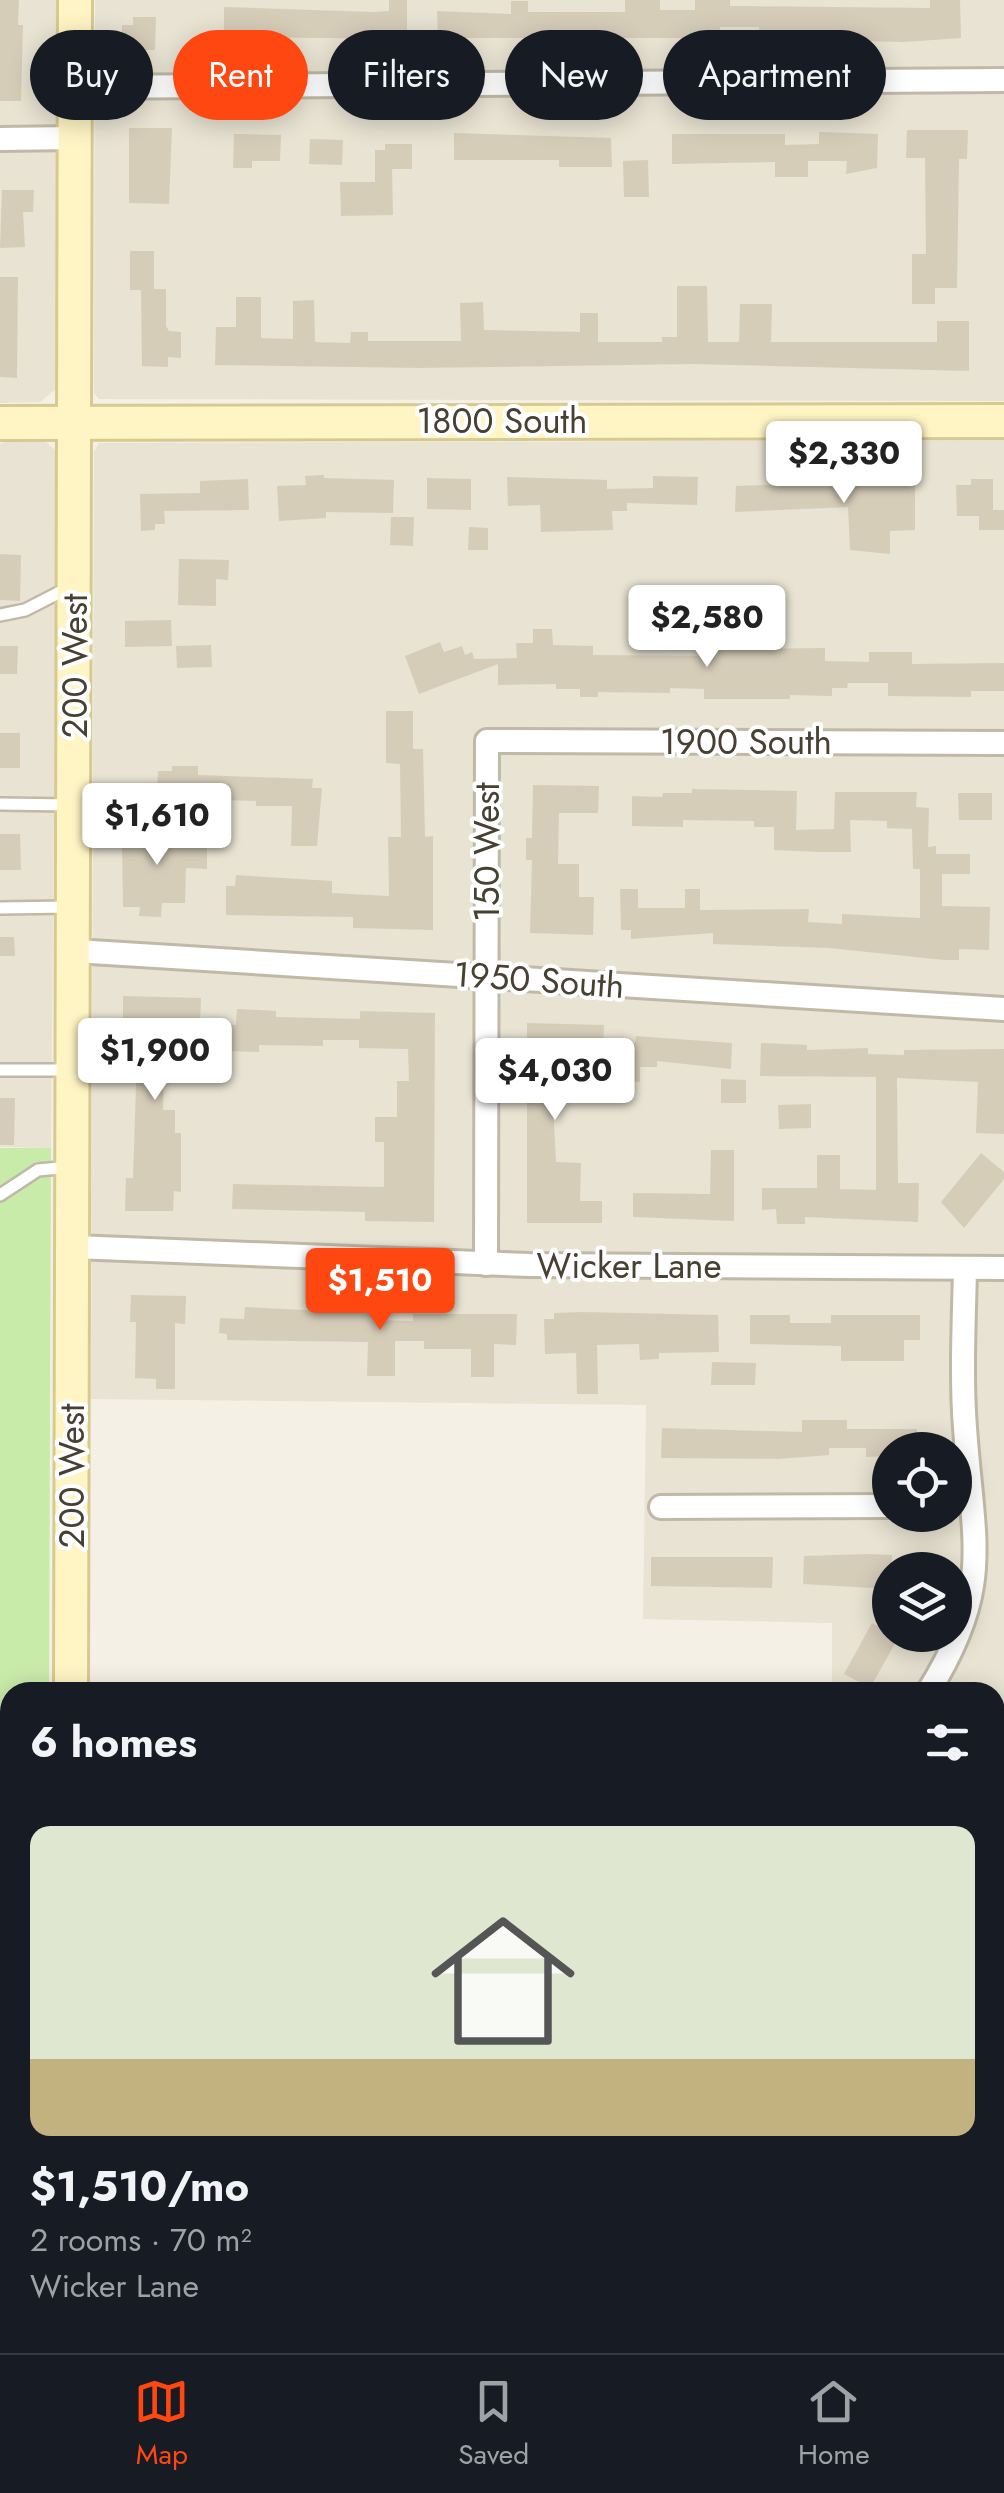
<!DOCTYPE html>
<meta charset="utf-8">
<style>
body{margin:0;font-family:Jost,sans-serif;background:#20242c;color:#f1f3f6;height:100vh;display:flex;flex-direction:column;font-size:38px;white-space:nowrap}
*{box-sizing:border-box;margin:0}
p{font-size:32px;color:#9ea1a6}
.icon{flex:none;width:55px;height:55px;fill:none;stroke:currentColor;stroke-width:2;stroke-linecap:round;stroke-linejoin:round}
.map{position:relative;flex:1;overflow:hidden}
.panel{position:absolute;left:0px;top:1682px;width:1005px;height:672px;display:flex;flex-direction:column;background:#171b24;border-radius:30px 30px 0 0;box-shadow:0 5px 25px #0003}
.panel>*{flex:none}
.banner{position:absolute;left:30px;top:30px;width:945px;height:90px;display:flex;gap:20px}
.tools{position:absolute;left:872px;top:1432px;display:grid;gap:20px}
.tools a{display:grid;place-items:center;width:100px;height:100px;border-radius:50%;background:#171b24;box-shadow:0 5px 25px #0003;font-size:50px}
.price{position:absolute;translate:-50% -85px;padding:0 22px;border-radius:10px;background:#fff;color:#222;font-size:32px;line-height:65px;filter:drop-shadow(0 2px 5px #0008)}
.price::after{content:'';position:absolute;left:50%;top:60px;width:30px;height:22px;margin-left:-15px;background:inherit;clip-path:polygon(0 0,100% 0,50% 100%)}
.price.selected{background:#ff4711;color:#fff}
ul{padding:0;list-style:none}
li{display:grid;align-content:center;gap:20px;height:530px;padding:0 30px}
li span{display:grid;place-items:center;height:310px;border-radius:20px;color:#555}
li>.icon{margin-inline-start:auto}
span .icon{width:180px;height:180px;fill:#fffc;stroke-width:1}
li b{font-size:42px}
h2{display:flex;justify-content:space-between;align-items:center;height:120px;padding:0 30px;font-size:42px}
.pill{padding:0 35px;border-radius:45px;background:#171b24;box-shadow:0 5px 25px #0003;font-size:35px;line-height:90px}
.pill.selected{background:#ff4711;color:#fff}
.menu{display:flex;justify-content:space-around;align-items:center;height:140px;border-top:2px solid #363941;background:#171b24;font-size:28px;color:#9ea1a6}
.menu a{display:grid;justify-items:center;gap:5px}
.menu .selected{color:#ff4711}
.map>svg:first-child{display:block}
</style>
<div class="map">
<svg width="1004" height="2353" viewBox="0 0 1004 2353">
<rect width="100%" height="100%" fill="#f4f0e5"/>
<!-- residential -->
<g fill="#e8e3d2" fill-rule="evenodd">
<polygon points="0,0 58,0 56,389 40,402 0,403"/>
<polygon points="95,0 1004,0 1004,401 99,399 94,393"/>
<polygon points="9,440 46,442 55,450 57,463 51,1148 0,1147 0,444"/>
<path d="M1004 440V2002H995V1692H832V1623L643 1619 646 1405 91 1399 94 452 99 443ZM890 1450H955V1515H890ZM890 1570H955V1635H890Z"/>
<polygon points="995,2031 1004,2032 1004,2353 670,2353 674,2345 995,2345"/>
</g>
<!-- green -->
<g fill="#c9ebaa">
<polygon points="0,1148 51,1148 49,1692 10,1692 10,2345 46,2345 46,2350 0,2349"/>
<polygon points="384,2345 673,2345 669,2353 383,2353"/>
</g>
<!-- parking -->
<polygon fill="#e4e2dd" points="378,2345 378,2353 95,2353 95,2347 116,2345"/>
<!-- building -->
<g fill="#d6cdb9">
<polygon points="0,0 19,0 18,25 23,25 21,101 0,101"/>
<polygon points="389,0 407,0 407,39 224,37 224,7 372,12 389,11"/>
<polygon points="625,0 660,0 660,10 695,10 695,0 730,0 730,6 930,8 930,0 960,0 961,38 904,42 759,39 759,27 720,27 720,47 704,46 704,38 438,38 437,11 511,14 511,1 528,1 528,12 625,12"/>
<polygon points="133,17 156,17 155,50 122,50 122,25 133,25"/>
<polygon points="129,128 172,128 169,204 129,203"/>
<polygon points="907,130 968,130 967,159 959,159 957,288 935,288 935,304 912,304 912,254 926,254 925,158 906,158"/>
<polygon points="819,132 878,134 877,168 846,174 847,161 808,161 808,177 775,177 775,162 672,164 672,134 785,134 785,145 819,144"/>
<polygon points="454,133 611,138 612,167 559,167 559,160 454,160"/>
<polygon points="234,134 281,135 280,161 252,161 252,168 233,168"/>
<polygon points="310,139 343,140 342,165 309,164"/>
<polygon points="385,144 412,144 412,169 392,169 393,215 341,216 340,182 375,182 375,150 385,150"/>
<polygon points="648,160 649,197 624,197 623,161"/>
<polygon points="2,190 34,190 33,212 23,212 25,247 0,248"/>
<polygon points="130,251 154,251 154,289 166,289 166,326 169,331 181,332 181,358 168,357 168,367 142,366 141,290 130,290"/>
<polygon points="0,277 18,277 17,378 0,377"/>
<polygon points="677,286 707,286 708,342 739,342 740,304 772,304 771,342 937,342 937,321 969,321 969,371 694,364 420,368 215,365 216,327 236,327 236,297 261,297 261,338 293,339 293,301 314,300 315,342 350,343 351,332 368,332 368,341 461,341 460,303 483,302 484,330 580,332 580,313 598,313 598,342 662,342 662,337 677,337"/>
<polygon points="324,475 324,478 394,480 393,513 326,512 326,518 279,521 277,486 306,485 305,476"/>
<polygon points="653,476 698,477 697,505 627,503 627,511 612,511 613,530 541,532 540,505 508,506 507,477 607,480 607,489 653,488"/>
<polygon points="427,478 471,479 471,510 427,509"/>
<polygon points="248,479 249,510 164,511 165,524 155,524 155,530 141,531 140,494 200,493 200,481"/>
<polygon points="915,479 915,530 890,531 890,554 850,550 848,507 735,512 736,486"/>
<polygon points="971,479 993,479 993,510 1004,510 1004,530 979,530 979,516 957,516 956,485 971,485"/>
<polygon points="391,517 414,517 413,546 390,545"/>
<polygon points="469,527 488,528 488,550 468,550"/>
<polygon points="0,554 21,555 20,601 0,600"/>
<polygon points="179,559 229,560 228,580 216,579 216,606 178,605"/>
<polygon points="712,617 737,617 736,649 825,648 825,661 869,662 869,652 912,652 912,664 1004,663 1004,691 971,691 971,697 888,696 888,683 848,683 847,688 832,688 832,696 790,695 790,699 704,699 704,689 670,688 670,693 598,692 598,697 580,697 580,689 556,689 556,684 498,685 498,664 419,694 405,656 440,642 444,652 462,646 465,655 472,652 474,659 517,658 516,643 533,643 533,629 552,629 553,645 593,646 593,655 711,656"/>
<polygon points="171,620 172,646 125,647 125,621"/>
<polygon points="211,645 212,667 177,668 176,646"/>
<polygon points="0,646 18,646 17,674 0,674"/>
<polygon points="386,711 413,711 413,749 423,749 425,837 433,836 433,930 353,928 353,917 226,915 226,886 235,886 236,875 332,881 332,893 389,896 388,837 401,837 400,764 386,763"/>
<rect x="0" y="733" width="20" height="35"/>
<polygon points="172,766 198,766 198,775 313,779 312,788 322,788 317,846 291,846 292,806 256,806 256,801 224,800 224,794 157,794 158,771 172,771"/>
<polygon points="533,785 599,786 598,813 559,813 558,864 579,864 579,897 594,897 593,935 530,933 532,860 526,860 526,838 532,838"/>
<polygon points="692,789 797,791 796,830 834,829 835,792 917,792 916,807 929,808 928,847 936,846 936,854 970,854 970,874 942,874 942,906 990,907 989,950 959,949 959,960 944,960 829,948 713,944 713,933 631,939 631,930 621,930 620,889 638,889 638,908 685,908 685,889 700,889 700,910 809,909 808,922 842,924 842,914 920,918 920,869 913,869 912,829 887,828 887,821 850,820 851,852 820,852 774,850 774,827 754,827 754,821 683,820 683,827 632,826 632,796 662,797 663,793 692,793"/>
<polygon points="958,793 992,793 992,820 959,820"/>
<polygon points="128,821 156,822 155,833 162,837 185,837 185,844 207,845 207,869 186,868 185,903 162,903 161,917 139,916 140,907 123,907 122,841 127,841"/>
<polygon points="0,834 20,834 21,870 0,870"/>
<polygon points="0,937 14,937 15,956 0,956"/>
<polygon points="123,996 201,998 200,1025 165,1025 163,1110 175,1110 175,1133 181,1133 181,1192 174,1191 173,1211 125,1211 126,1178 133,1178 138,1024 123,1023"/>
<polygon points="237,1009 276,1011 276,1017 360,1019 360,1011 435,1013 434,1222 365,1221 365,1212 232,1209 233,1184 384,1187 384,1142 375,1142 375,1117 397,1117 397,1081 409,1081 408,1049 359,1048 359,1040 323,1040 323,1046 259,1045 259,1052 225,1051 226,1024 236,1025"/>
<polygon points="527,1023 604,1025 603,1053 569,1052 569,1102 553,1102 556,1162 581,1163 580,1201 602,1201 602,1223 527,1223"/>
<polygon points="636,1036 732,1043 731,1069 657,1061 657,1067 640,1067 640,1082 621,1081 622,1043 635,1043"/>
<polygon points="761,1043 807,1045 807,1050 868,1048 868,1054 904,1055 904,1050 1004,1049 1004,1134 976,1133 978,1082 897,1078 898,1183 919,1183 918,1222 805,1217 805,1224 777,1224 776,1209 762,1210 762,1188 817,1188 817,1155 840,1155 840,1189 876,1190 876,1077 760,1076"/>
<polygon points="721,1079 746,1080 746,1103 721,1103"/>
<polygon points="0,1098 15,1098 14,1145 0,1145"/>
<polygon points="811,1104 811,1128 779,1129 778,1105"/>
<polygon points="711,1150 734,1150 734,1221 633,1217 633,1193 710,1194"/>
<polygon points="981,1153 1004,1172 1004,1179 964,1228 941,1202"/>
<polygon points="131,1295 186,1296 185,1324 175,1323 175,1389 156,1389 156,1379 135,1378 136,1322 130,1322"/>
<polygon points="345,1305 373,1305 373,1320 413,1321 413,1314 517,1314 516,1345 494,1344 494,1377 471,1377 471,1349 424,1349 424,1341 395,1341 395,1376 367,1376 368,1342 227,1340 227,1334 219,1333 220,1318 244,1319 245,1307 345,1312"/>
<polygon points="583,1312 718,1315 719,1352 659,1353 659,1359 640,1360 639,1344 597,1345 598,1394 577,1394 576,1353 545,1354 544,1319 554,1319 554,1313"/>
<polygon points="750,1315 790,1315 790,1323 831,1323 831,1315 920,1315 920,1340 904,1340 904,1361 841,1361 841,1346 750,1344"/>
<polygon points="712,1362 756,1363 755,1385 711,1385"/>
<polygon points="802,1420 847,1420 847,1429 917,1429 917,1450 890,1450 890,1456 866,1457 866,1448 829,1448 829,1455 779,1459 661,1458 662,1428 802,1432"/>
<polygon points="867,1554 892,1555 890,1589 803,1584 804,1556"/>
<polygon points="651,1557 773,1557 772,1588 651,1586"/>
<polygon points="872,1623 898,1638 870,1688 844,1674"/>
</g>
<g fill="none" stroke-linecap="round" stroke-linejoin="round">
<!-- lane casing -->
<g stroke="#c0b9a7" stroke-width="16">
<g id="lane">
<polyline points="0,615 25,610 68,588"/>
<polyline points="0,804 71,805"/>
<polyline points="0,908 71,907"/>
<polyline points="0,1070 71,1070"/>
<polyline points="0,1195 38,1170 70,1167"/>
<polyline points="0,2006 10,2006"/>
<polyline points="0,2260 10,2260"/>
</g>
</g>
<!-- street casing -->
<g stroke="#c0b9a7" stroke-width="28">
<g id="street">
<polyline points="75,87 1004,80"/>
<polyline points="0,139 75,138"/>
<polyline points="75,951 1004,1009"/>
<polyline points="74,1247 529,1265 1004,1268"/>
<polyline points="486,1264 487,741 1004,743"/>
<polyline points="661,1507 890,1506"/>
<path d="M928 1692C994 1587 973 1543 965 1428 961 1375 964 1321 965 1268"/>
<polyline points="995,2016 1004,2016"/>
<polyline points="995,2074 1004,2033"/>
<polyline points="816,2353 822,2345"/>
</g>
</g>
<!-- secondary casing -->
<g stroke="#d7ca91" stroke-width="38">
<g id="secondary">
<polyline points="0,423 1004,421"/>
<polyline points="71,1692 75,0"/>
<polyline points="67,2353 67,2345"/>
</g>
</g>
<!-- path -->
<g stroke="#c3b797" stroke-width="4" stroke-dasharray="5 5" stroke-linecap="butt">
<polyline points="444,2353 445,2345"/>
<polyline points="655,2353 661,2345"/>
</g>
<!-- lane -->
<use href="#lane" stroke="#fff" stroke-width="11"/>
<!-- street -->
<use href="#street" stroke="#fff" stroke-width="22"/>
<!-- secondary -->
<use href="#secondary" stroke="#fff5c4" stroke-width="32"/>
</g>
<g text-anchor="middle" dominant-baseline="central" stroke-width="8" stroke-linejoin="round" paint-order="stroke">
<!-- street labels -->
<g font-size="35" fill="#474134" stroke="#fff">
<text x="502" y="421">1800 South</text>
<text transform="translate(75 666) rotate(-90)">200 West</text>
<text x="746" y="742">1900 South</text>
<text transform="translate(487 852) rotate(-90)">150 West</text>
<text transform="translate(539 980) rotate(4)">1950 South</text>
<text x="629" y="1266">Wicker Lane</text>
<text transform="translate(72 1476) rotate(-90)">200 West</text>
</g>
</g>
</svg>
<div class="tools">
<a><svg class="icon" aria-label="locate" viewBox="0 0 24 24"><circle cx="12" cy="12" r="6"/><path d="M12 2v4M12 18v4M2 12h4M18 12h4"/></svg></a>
<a><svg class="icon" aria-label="layers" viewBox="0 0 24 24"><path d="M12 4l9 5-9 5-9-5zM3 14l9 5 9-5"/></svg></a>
</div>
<b class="price" style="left:844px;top:506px">$2,330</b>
<b class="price" style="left:707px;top:670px">$2,580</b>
<b class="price" style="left:157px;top:868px">$1,610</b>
<b class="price" style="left:155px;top:1103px">$1,900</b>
<b class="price" style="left:555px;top:1123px">$4,030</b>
<b class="price selected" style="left:380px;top:1333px">$1,510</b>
<div class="banner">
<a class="pill">Buy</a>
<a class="pill selected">Rent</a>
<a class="pill">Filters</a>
<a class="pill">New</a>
<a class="pill">Apartment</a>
</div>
<section class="panel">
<h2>6 homes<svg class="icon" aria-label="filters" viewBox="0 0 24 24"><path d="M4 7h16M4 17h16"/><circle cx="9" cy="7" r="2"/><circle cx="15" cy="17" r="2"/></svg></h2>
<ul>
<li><span style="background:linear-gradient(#dfe7d0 75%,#c2b280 0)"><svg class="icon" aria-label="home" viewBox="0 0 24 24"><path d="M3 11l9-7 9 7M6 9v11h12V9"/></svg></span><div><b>$1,510/mo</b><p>2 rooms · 70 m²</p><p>Wicker Lane</p></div></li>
</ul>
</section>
</div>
<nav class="menu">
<a class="selected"><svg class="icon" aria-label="map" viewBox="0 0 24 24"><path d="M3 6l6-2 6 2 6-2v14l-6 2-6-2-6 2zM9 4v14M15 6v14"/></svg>Map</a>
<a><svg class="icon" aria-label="saved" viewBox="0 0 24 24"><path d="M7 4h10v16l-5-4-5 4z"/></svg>Saved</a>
<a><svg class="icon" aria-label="home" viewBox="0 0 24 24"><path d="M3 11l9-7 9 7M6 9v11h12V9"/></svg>Home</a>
</nav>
